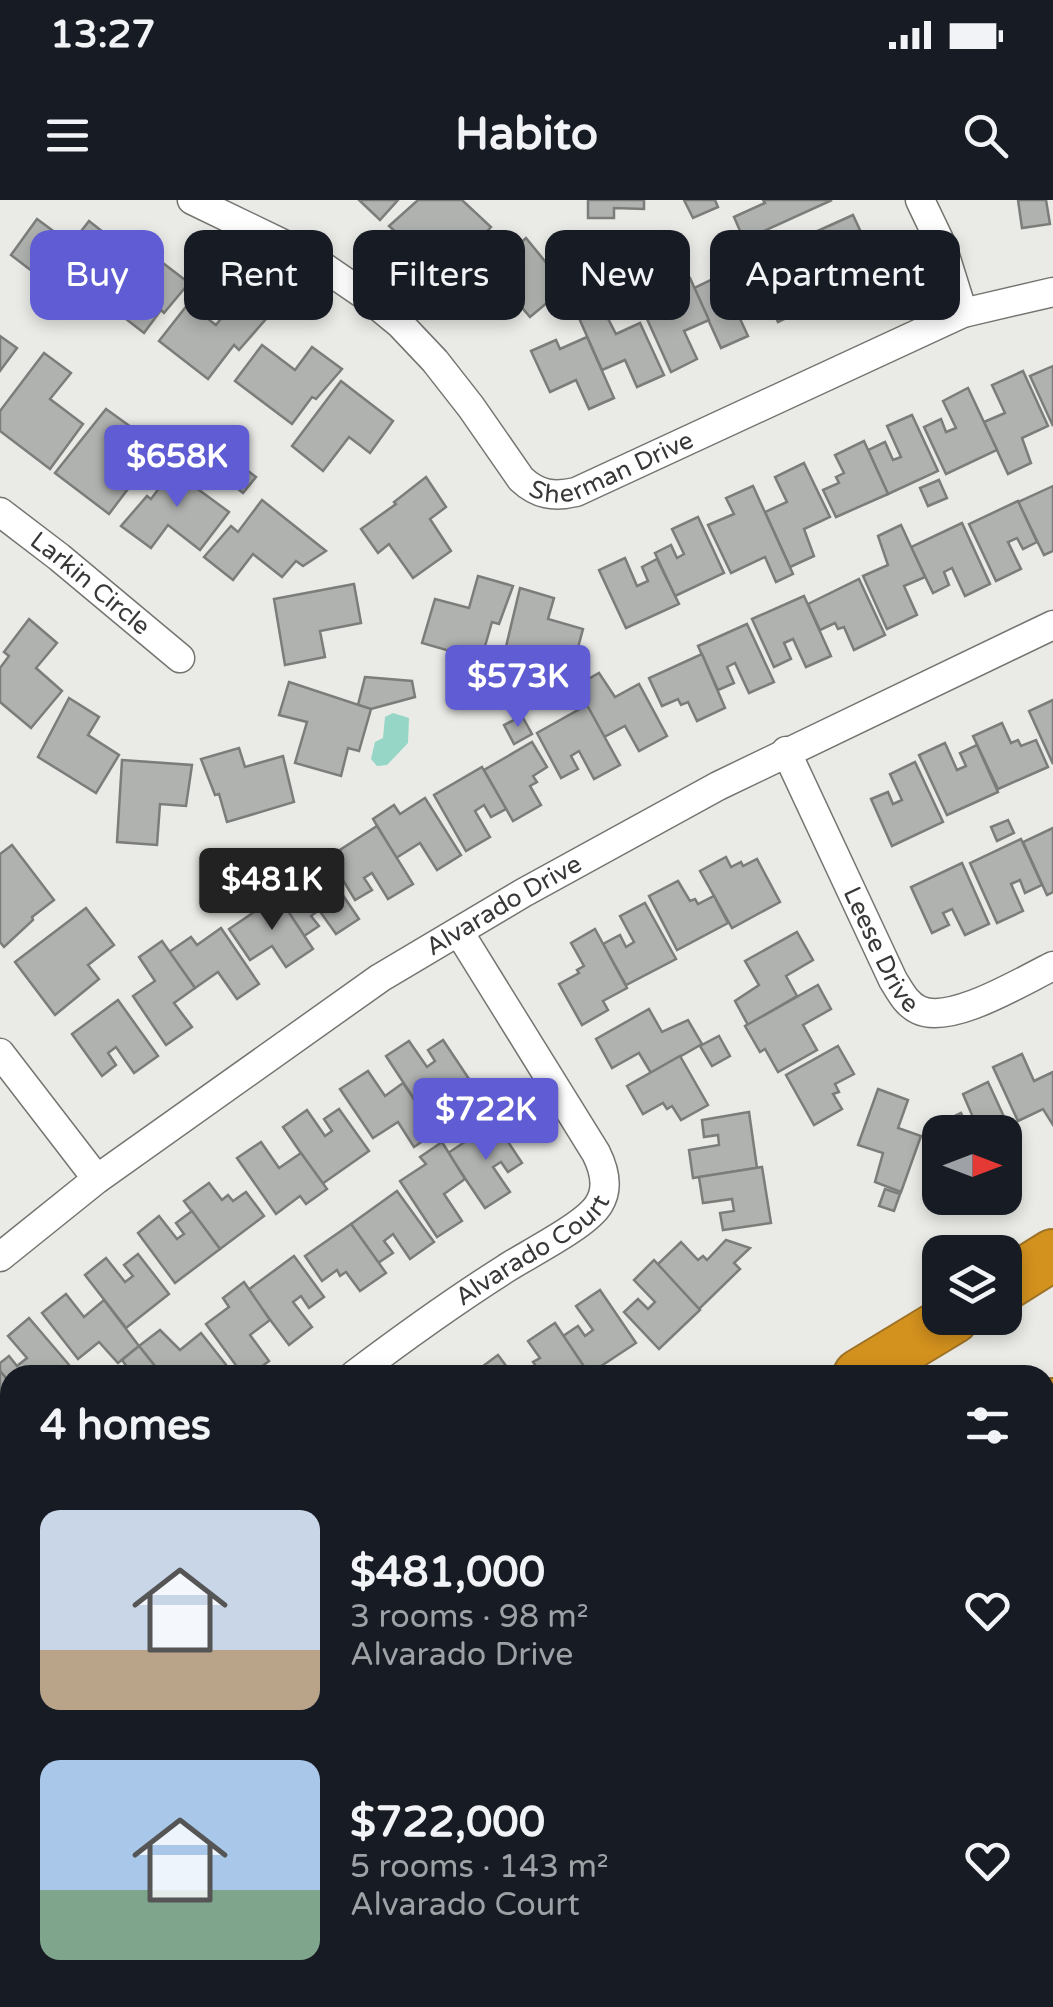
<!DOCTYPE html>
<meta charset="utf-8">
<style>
body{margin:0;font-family:"Varela Round",sans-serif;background:#20242c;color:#f1f3f6;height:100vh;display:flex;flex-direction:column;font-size:38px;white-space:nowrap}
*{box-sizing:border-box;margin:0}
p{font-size:32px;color:#9ea1a6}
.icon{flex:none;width:55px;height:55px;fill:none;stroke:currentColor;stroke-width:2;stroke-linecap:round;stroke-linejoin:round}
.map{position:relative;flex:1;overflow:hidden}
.side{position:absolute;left:0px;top:1165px;width:1055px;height:642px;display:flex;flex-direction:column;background:#171b24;border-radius:30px 30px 0 0;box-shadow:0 5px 15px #0003}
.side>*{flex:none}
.banner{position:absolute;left:30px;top:30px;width:995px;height:90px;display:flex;gap:20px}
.needle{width:65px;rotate:90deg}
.controls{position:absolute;left:922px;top:915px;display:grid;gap:20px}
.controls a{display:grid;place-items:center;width:100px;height:100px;border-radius:20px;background:#171b24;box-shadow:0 5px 15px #0003;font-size:50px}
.price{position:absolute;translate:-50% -85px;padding:0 22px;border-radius:10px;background:#5f5cd4;color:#fff;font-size:32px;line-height:65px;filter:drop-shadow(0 2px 5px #0008)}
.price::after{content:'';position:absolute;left:50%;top:60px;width:30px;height:22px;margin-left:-15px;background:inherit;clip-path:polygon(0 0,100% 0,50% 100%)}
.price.active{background:#222;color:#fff}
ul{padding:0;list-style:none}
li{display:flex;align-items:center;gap:30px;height:250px;padding:0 40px}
li span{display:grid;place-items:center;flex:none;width:280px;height:200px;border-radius:20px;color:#555}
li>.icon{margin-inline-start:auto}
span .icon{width:120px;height:120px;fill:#fffc;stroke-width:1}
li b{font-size:42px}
h2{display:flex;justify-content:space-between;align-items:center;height:120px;padding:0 40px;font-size:42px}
.pill{padding:0 35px;border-radius:20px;background:#171b24;box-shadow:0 5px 15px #0003;font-size:35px;line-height:90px}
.pill.active{background:#5f5cd4;color:#fff}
.status{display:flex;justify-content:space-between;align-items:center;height:70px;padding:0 50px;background:#171b24;direction:ltr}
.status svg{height:28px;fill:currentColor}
header{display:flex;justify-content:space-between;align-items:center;height:130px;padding:0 40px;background:#171b24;font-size:45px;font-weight:800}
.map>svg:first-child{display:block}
</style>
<div class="status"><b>13:27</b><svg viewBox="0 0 49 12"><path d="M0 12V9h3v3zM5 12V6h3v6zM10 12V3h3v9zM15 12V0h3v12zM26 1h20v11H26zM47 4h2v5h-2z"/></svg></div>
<header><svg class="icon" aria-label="menu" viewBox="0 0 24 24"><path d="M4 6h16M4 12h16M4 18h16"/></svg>Habito<svg class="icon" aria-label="search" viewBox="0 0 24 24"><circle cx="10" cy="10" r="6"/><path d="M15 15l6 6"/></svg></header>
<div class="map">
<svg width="1053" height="1807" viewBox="0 0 1053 1807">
<rect width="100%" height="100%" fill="#eaeae6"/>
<!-- water -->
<polygon fill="#96d6c6" points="393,513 409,518 408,543 387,565 377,566 371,559 375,542 383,538 385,517"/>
<!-- building -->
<g fill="#b0b2b0" stroke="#7b7d7b" stroke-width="2.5">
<polygon points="359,0 398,0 380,20"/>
<polygon points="418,0 462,0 491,27 460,61 432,36 418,52 389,26"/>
<polygon points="588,0 644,0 644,9 614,8 614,18 588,18"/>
<polygon points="684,0 715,0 718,7 693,18"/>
<polygon points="763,0 832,0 744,40 734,17 765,3"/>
<polygon points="1018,0 1046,0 1050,24 1022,28"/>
<polygon points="853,15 874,60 857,67 851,55 844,59 857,87 830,100 802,38"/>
<polygon points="37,19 71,44 89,21 117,43 90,73 88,71 67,98 11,55"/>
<polygon points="526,38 566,87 530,117 506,89 482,110 459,83 491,59 496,64"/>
<polygon points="805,46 820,79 801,88 809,107 778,122 754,69"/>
<polygon points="116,53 147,76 159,60 189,83 164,113 161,110 144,133 90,91"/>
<polygon points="746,63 766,107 750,115 745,104 735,108 748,136 721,148 694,88"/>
<polygon points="690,78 709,120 684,131 697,159 671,172 643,110 671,97 666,88"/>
<polygon points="237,98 266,119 239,150 234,145 208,179 159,141 188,104 216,125"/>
<polygon points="602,107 616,134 640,123 664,175 637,187 625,160 602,170 579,118"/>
<polygon points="0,136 17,148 0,171"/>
<polygon points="587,137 614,198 589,209 576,180 550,192 531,151 556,140 560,149"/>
<polygon points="262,145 295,170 312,147 342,169 316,199 312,197 292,224 235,181"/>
<polygon points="44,153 71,173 50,199 83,224 50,269 0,231 0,211"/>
<polygon points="1053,166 1053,226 1030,176"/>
<polygon points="1023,171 1048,226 1022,238 1031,263 1008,274 984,222 1005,213 992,185"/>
<polygon points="341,181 393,221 370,253 349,237 323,271 292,246"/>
<polygon points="968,188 997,250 946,274 924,227 941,219 946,232 956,228 943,201"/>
<polygon points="106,209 138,232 122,254 143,269 109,314 55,273"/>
<polygon points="912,215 938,271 888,294 868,250 885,242 893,260 901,257 887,226"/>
<polygon points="864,241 888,294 836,317 823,290 839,283 836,277 844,273 835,255"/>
<polygon points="181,259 203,275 195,287 229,312 200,350 168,325 151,348 121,326 147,296 151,299"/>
<polygon points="804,263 830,317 804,329 814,356 790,367 765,312 787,302 775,277"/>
<polygon points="239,264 256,277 243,293 227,280"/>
<polygon points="426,277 446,307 430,319 451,351 413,378 389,344 378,353 361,329 396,304 394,302"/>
<polygon points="939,280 947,298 928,306 920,288"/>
<polygon points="753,286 793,374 776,382 765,357 731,373 708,325 734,314 726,298"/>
<polygon points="1053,286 1053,351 1044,355 1018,302"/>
<polygon points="262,300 326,351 303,366 296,361 282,377 253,354 233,380 204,357 231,326 238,332"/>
<polygon points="1018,301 1037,342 1023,349 1017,338 1008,342 1021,369 996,381 969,324"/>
<polygon points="698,317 724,373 675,396 655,353 671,345 677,358 684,354 672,329"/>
<polygon points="962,323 990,384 965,396 952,368 944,372 949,385 933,393 911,347"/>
<polygon points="901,325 925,377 904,386 917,415 887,429 863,376 888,365 878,336"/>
<polygon points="625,358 637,386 648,381 642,367 657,359 679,404 626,428 599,370"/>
<polygon points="478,376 513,386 499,424 492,422 481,460 422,443 435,399 469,408"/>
<polygon points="859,379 885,435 854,450 844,427 838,429 835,423 820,430 808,404"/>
<polygon points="354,384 361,423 320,431 325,457 285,465 274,399"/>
<polygon points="520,388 554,398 548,419 583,429 571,473 504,455"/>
<polygon points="804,396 831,456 806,467 793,439 784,443 791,459 774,467 752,419"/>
<polygon points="29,419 57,443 36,468 62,491 31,528 0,502 0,468 9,456 4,452"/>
<polygon points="747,424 774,482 749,493 735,463 727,467 734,483 718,490 698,446"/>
<polygon points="702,454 725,508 697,521 688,502 681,505 678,499 662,506 649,478"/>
<polygon points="599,473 615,497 639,484 667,536 639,551 625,526 604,537 576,486"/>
<polygon points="365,477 412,481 415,497 371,509 358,505"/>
<polygon points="289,482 371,509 359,551 348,548 341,576 295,563 307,522 279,515"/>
<polygon points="69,498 99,517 88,535 119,555 96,593 38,557"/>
<polygon points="1053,500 1053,564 1029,511"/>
<polygon points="587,505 620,565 594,579 579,551 571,556 578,569 561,578 537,533"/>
<polygon points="522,516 532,534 514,544 504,525"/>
<polygon points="1002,523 1011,543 1018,540 1021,546 1036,540 1048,567 998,589 973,536"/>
<polygon points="532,542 547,567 533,576 537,582 530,586 541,605 513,621 484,570"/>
<polygon points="945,543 957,570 966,566 960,553 977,545 998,592 947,615 919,555"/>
<polygon points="239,548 245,567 283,556 294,602 227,622 219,594 215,595 201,559"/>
<polygon points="122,560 192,565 186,606 160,604 157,645 117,642"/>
<polygon points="915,562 943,622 892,646 871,599 888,592 893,604 902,600 890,574"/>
<polygon points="482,567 506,609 491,617 484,605 475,611 490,637 466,651 434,595"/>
<polygon points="425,598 461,655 437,670 420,643 396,658 373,619 394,605 400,614"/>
<polygon points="1008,620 1014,633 997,641 991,627"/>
<polygon points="377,626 413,684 388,699 372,673 364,678 372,690 355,700 329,657"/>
<polygon points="1053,628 1053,692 1047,695 1023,642"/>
<polygon points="1021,639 1042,685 1025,693 1020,680 1011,684 1023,711 997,723 970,663"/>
<polygon points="12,645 54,700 32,717 33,720 4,747 0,742 0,654"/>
<polygon points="726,657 731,667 741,662 743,666 757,659 780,702 732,728 700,671"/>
<polygon points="962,663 989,724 965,735 952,709 943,713 949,725 932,733 911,687"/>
<polygon points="323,666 359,719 336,734 319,710 311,716 319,726 304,736 278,696"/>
<polygon points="678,681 690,701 695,699 698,704 714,696 728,723 677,750 649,696"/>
<polygon points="278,696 313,749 286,767 272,746 250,760 229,729"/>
<polygon points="645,703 676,759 626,785 603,744 620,735 626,747 634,742 620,716"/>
<polygon points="86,708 114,745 88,765 99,779 55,815 15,762"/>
<polygon points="221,728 259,784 237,799 218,772 195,788 169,752 191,737 197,745"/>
<polygon points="595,729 627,788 603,801 608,810 582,825 559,784 579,773 577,770 584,766 571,743"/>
<polygon points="797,732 813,760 786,776 797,796 748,825 735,801 759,785 745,761"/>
<polygon points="162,741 195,788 174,803 192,827 166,845 133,796 155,781 139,757"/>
<polygon points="818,785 831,809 803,825 817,850 778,872 765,849 760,852 745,826"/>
<polygon points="118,800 158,856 134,873 116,847 108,853 116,865 102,876 72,834"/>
<polygon points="649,809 662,832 688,820 702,844 651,873 639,853 612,868 596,839"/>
<polygon points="719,836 730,856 712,866 700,846"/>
<polygon points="443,840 471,882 424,914 386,856 409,841 427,867 435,861 428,850"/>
<polygon points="838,846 854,874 835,884 839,892 833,894 842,909 814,925 786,875"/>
<polygon points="1022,854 1034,881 1053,872 1053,925 1043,909 1018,921 993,867"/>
<polygon points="680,856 708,905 681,920 672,906 667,909 663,903 643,914 627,886"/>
<polygon points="368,871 385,896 403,883 436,932 414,947 398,922 373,938 340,889"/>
<polygon points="988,882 1016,943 1005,948 1005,932 950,932 944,921 961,913 967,925 975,922 963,894"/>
<polygon points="878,889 908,900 898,928 921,936 901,992 875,982 883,953 858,945"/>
<polygon points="339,909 369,951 322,984 283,927 307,910 325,936 332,931 324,919"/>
<polygon points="749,912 757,968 693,978 689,950 719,945 718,935 704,937 702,920"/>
<polygon points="495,922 522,963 508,972 501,962 493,967 510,992 485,1008 448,953"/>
<polygon points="261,942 279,968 301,953 327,989 306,1004 300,996 276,1014 237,958"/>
<polygon points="442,942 465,979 444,994 462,1021 437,1037 400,981 426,964 420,957"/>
<polygon points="762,967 771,1023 723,1030 720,1013 734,1011 732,999 703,1003 699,977"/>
<polygon points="209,983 222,1000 228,995 233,1001 246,992 264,1016 220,1049 184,1001"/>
<polygon points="885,989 900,994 894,1011 879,1006"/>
<polygon points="397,991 434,1042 410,1059 393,1034 384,1041 393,1053 378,1063 351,1024"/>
<polygon points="192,1011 220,1049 175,1083 138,1033 159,1016 177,1039 184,1034 176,1023"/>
<polygon points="351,1024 386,1073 360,1091 346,1072 340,1076 337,1070 322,1081 305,1056"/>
<polygon points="726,1040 750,1048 734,1063 740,1069 699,1109 657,1065 681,1042 698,1060 703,1056 707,1060"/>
<polygon points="138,1054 169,1094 126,1128 85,1075 106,1058 125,1082 133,1076 124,1065"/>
<polygon points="294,1056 324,1097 309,1108 301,1096 293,1102 312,1127 289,1145 248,1090"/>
<polygon points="654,1060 700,1110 659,1149 624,1112 638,1099 648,1109 655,1102 634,1080"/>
<polygon points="244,1082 270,1120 250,1135 269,1161 251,1175 243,1175 206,1124 229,1107 223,1098"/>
<polygon points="600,1090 636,1143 589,1174 563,1136 578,1126 585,1136 593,1130 576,1106"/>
<polygon points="66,1094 84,1117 104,1100 139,1146 118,1163 99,1142 78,1159 42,1113"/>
<polygon points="29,1118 70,1166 59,1175 10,1175 10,1183 0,1171 0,1163 9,1156 17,1166 27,1158 8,1136"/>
<polygon points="555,1123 587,1171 582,1175 528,1175 538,1169 533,1162 540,1158 528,1141"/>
<polygon points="160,1130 180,1150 201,1133 234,1175 162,1175 139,1146"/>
<polygon points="139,1146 162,1175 133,1175 122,1160"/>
<polygon points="498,1155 513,1175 477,1175 475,1172"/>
<polygon points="0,1171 10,1183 10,1212 0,1220"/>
<polygon points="9,1282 10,1329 0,1338 0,1290"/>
<polygon points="10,1554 10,1604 0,1562 0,1556"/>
<polygon points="1053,1707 1053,1787 1045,1792 1045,1711"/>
<polygon points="952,1798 1043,1798 1048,1807 957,1807"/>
</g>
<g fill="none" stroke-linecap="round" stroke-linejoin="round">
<!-- street casing -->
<g stroke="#747471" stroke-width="31">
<g id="street">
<path id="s1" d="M192 0 306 55 366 96 400 124 435 161 471 207 521 279C538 295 554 297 576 292L963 113 1053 92"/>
<polyline points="920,0 942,46 963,113"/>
<path id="s2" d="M0 312 59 357 180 458"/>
<path id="s3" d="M786 551 893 780C900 791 906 804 919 810 951 825 1022 781 1053 766"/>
<polyline points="0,853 97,979"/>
<path id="s4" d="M0 1057 97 979 380 778 523 693 718 586 1053 425"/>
<path id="s5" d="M354 1175C403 1138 453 1102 505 1069 528 1054 587 1025 599 1004 609 988 604 969 596 953L459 732"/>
<polyline points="0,1465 10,1457"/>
</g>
</g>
<!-- highway casing -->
<g stroke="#9d7227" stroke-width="54">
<g id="highway">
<polyline points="1005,1085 1053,1055"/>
<polyline points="859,1175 953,1118"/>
<polyline points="1045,1208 1053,1204"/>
<polyline points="1045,1245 1053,1242"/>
<polyline points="57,1807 66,1798"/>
<polyline points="202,1807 212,1798"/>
</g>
</g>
<!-- street -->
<use href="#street" stroke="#fff" stroke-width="28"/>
<!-- highway -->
<use href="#highway" stroke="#d3911e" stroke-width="50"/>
</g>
<g text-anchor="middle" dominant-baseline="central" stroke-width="10" stroke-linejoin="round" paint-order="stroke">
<!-- street labels -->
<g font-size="25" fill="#383937" stroke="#eaeae6">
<text stroke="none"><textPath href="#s1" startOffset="540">Sherman Drive</textPath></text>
<text stroke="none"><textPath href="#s2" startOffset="115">Larkin Circle</textPath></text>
<text stroke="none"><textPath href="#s4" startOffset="615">Alvarado Drive</textPath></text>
<text stroke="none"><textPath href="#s3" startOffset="220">Leese Drive</textPath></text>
<text stroke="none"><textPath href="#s5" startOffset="218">Alvarado Court</textPath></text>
</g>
</g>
</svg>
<div class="controls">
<a><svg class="needle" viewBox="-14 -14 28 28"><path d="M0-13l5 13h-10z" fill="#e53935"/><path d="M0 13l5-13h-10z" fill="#9ea1a6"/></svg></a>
<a><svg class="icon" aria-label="layers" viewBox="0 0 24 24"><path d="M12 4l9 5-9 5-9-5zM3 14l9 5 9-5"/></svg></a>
</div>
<b class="price" style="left:177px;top:310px">$658K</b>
<b class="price" style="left:518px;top:530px">$573K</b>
<b class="price active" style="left:272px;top:733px">$481K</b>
<b class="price" style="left:486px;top:963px">$722K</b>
<div class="banner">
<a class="pill active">Buy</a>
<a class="pill">Rent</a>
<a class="pill">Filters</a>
<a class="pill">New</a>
<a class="pill">Apartment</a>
</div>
<section class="side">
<h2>4 homes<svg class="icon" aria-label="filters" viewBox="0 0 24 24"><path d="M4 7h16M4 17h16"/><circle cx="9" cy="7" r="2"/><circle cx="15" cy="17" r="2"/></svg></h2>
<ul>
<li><span style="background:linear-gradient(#c9d6e8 70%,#b9a48a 0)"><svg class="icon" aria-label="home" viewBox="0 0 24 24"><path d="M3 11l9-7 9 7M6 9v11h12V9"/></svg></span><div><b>$481,000</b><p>3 rooms · 98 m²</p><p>Alvarado Drive</p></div><svg class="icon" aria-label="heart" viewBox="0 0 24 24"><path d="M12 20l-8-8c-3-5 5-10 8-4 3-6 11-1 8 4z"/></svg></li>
<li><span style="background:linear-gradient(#a9c7e8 65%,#7fa58c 0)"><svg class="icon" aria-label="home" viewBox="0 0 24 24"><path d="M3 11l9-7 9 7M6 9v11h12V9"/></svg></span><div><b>$722,000</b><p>5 rooms · 143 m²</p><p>Alvarado Court</p></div><svg class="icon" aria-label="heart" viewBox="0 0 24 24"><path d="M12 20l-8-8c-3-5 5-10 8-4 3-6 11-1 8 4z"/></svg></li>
</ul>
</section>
</div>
